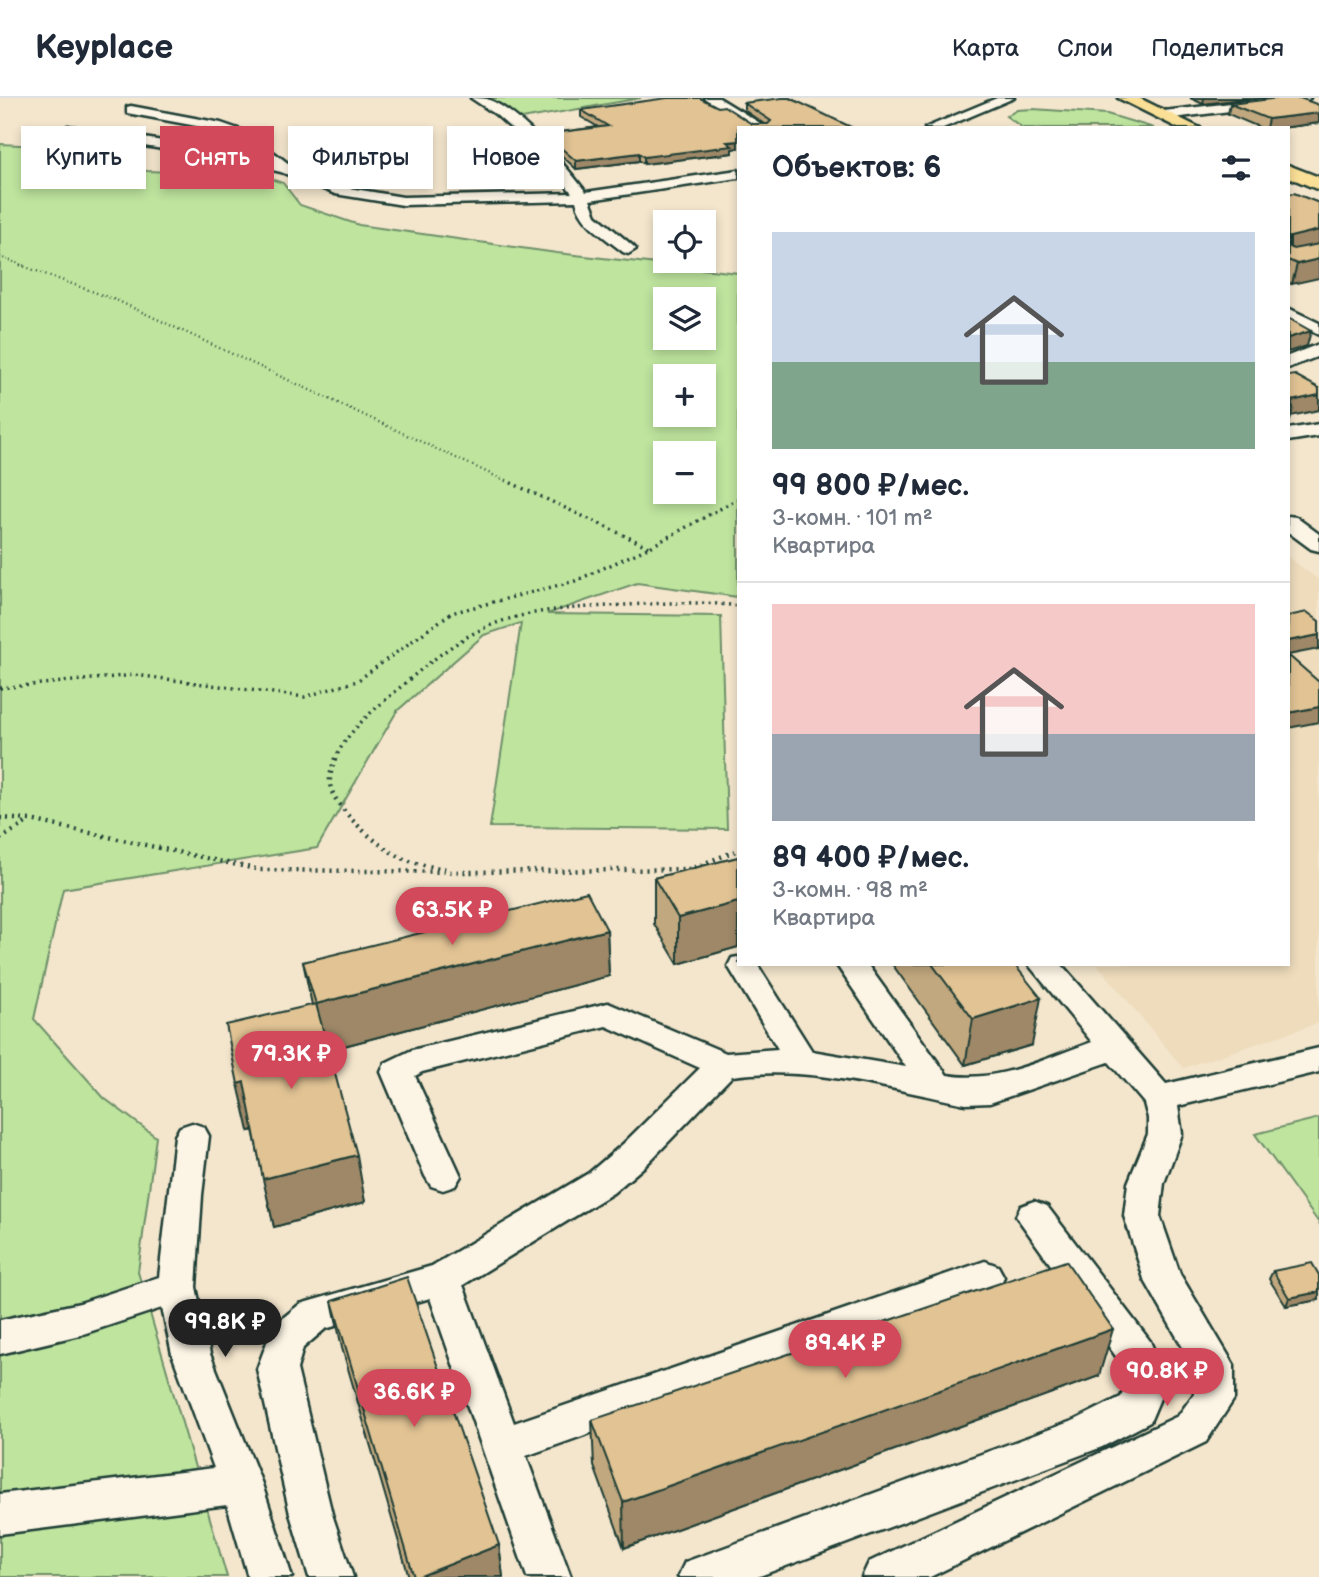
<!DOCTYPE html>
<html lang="ru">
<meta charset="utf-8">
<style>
body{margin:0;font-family:"Balsamiq Sans",sans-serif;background:#f6f6f7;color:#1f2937;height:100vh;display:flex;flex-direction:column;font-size:26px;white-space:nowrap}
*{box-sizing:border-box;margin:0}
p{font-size:23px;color:#747a83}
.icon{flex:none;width:38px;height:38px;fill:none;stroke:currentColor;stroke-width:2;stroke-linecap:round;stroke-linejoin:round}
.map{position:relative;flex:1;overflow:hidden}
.sheet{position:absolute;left:737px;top:28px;width:553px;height:840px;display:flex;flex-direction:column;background:#fff;border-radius:0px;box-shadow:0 4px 10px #0003}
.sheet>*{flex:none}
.guide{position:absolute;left:21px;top:28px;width:611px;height:63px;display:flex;gap:14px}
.controls{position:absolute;left:653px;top:112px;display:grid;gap:14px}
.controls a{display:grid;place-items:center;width:63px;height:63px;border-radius:0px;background:#fff;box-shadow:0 4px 10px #0003;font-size:35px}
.price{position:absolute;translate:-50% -60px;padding:0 16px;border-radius:24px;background:#d1495b;color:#fff;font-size:23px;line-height:46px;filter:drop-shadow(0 2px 4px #0008)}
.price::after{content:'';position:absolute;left:50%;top:42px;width:21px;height:16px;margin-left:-10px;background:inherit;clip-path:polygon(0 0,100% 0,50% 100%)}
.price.on{background:#222;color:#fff}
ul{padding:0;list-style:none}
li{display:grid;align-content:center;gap:14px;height:371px;padding:0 35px}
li+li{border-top:2px solid #e0e1e3}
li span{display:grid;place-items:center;height:217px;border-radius:0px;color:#555}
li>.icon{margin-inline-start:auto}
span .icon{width:126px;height:126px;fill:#fffc;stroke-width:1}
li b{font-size:30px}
h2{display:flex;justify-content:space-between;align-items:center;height:84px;padding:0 35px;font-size:30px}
.chip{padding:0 24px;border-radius:0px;background:#fff;box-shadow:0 4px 10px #0003;font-size:24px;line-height:63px}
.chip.on{background:#d1495b;color:#fff}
header{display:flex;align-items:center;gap:42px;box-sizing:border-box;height:98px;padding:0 35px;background:#fff;border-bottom:2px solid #e0e1e3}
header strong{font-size:33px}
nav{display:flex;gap:38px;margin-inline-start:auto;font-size:24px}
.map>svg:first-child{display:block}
</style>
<header>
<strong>Keyplace</strong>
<nav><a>Карта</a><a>Слои</a><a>Поделиться</a></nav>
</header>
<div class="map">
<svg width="1319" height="1479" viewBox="0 0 1319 1479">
<rect width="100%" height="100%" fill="#f4e6cd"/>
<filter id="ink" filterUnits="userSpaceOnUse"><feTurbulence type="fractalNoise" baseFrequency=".0143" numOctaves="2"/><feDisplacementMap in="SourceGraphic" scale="14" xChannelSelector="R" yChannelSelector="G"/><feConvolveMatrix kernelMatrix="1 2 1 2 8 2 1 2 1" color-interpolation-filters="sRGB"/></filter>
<g filter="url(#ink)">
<!-- built -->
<polygon fill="#eedcbc" points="1288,459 1319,482 1319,925 1183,970 1097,866 1288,866"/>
<!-- green -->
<g fill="#bee49e" stroke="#6e9069" stroke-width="2" fill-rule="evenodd">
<polygon points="485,0 641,0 522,21"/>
<polygon points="1033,11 1107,16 1154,30 1023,30 1006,18 1017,12"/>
<path d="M0 46 60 49 147 73 262 78 283 85 300 107 359 127 557 155 738 175V499L637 485 547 516 721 518 727 731 490 729 521 525 484 537 397 613 317 750 63 791 34 921 104 1000 156 1039 138 1174 227 1479H0ZM665 201H704V240H665ZM665 278H704V317H665ZM665 355H704V394H665Z"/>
<polygon points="1319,1020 1319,1125 1255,1036"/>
</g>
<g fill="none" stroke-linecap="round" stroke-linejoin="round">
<!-- minor casing -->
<g stroke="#1f3d34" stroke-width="5">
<g id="minor">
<path d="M471 0C476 0 482 0 487 1 519 12 565 67 586 94L738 72V80L590 102 596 117 633 148 636 151 628 156 623 154C606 140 581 126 576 103L403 107 335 96 281 74 226 61 68 36 61 32 68 28 226 53 268 63 237 40 218 32 127 15V9L131 8 221 25 247 34 293 69 343 89 403 99 572 95 546 61 495 16Z"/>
<polygon points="704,0 719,0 768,30 752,30"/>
<polygon points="997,0 1014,0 943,30 925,30"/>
<polygon points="1273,0 1310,0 1304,4 1164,21 1158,17 1164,13"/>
<polygon points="1288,210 1319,225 1319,237 1288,222"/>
<polygon points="1319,246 1319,258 1288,270 1288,258"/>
<polygon points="1319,326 1319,338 1288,343 1288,331"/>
<polygon points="1288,418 1296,419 1319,436 1319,453 1311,451 1288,434"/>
<path d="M738 859V866H757L812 953 906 969 836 866H867L947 977C997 986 1046 960 1092 944L1028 866H1061L1166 986 1319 950V974L1178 1008 1182 1036 1164 1085 1160 1118 1180 1176 1234 1267V1301L1206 1344 930 1479H862L869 1464 1178 1318 1194 1296V1269L1144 1181 1124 1118 1128 1085 1148 1036V1020L1144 1005 1109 964 990 1005 966 1006C890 991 810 967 732 978L647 1066 613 1095 463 1187 514 1325 985 1163 998 1168 1004 1179 998 1190 526 1358 571 1479H527L430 1200 325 1231 303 1250 297 1271 332 1416 353 1479H309L290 1416 257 1271 273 1228 300 1206 432 1168 589 1075 623 1046 700 970 606 928 422 974 415 978 461 1078 455 1088 443 1092 431 1088 425 1078 381 974 385 965 412 952 608 905 726 955 778 951 728 868 732 860Z"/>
<polygon points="192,1025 204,1029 209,1038 202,1097 196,1189 210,1256 262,1386 292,1479 248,1479 227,1407 0,1436 0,1396 214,1370 172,1256 162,1210 80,1237 0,1256 0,1222 80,1205 159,1179 175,1038 180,1029"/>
<polygon points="1034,1103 1047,1108 1150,1243 1167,1284 1150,1324 1102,1349 757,1479 678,1479 685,1464 1075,1322 1121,1299 1127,1284 1120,1264 1016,1118 1021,1108"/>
</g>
</g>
<!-- major casing -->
<g stroke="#1f3d34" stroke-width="5">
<g id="major">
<polygon points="1118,0 1139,0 1200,30 1178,30"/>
<polygon points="1288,67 1319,79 1319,92 1288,79"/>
</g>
</g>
<!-- path-far3 -->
<polyline stroke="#1f3d34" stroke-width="2" stroke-dasharray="1 2.5" stroke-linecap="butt" points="0,159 25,168"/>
<!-- path-far2 -->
<polyline stroke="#1f3d34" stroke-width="2.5" stroke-dasharray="1 3.5" stroke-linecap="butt" points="20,167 116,202 508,384"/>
<!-- path-far1 -->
<g stroke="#1f3d34" stroke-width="3.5" stroke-dasharray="2 4.5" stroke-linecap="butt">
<polyline points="505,382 649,449"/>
<polyline points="0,590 135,577 304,599 357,583 451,515 575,483 650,449 738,401"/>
<path d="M335 662C345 636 370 615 390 598 418 574 447 548 480 532 525 510 578 510 626 507 664 505 701 503 738 508"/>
</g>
<!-- path -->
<g stroke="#1f3d34" stroke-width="4.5" stroke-dasharray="2 5" stroke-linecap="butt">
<path d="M335 660C333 668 329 677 330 686 333 710 379 749 400 759 415 766 431 769 447 771"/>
<polyline points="0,720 31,722 260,772 471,774 690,771 738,752"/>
<polyline points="0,741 29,723"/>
</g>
<!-- minor -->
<use href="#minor" fill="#fcf5e5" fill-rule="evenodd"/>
<!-- major -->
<use href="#major" fill="#fadf96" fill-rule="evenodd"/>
</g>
<!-- wall -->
<g fill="#c2a87f" stroke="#1f3d34" stroke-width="2">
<polygon points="1190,0 1251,0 1203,6"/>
<polygon points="744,5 853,30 738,30 738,50 732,51 732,55 644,66 639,63 576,71 546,43 545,36 598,29 581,19 581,12 752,26 764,26 744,12"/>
<polygon points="1230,6 1319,7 1319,25 1281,30 1261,30 1228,16"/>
<polygon points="1288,96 1319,105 1292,186 1288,185"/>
<polygon points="1288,278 1319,290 1291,318 1289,326"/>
<polygon points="738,759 738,849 678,866 654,826 654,780"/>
<polygon points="607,832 609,878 329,952 365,1104 274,1129 253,1032 249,1033 312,907 303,864"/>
<polygon points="892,866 1014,866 1032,947 965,967"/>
<polygon points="1273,1173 1319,1177 1319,1202 1286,1208 1269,1181"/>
<polygon points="332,1203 499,1447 503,1479 409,1479 342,1250"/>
<polygon points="1099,1278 624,1450 594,1368 592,1322"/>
</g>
<!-- shaded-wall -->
<g fill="#9e8868" stroke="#1f3d34" stroke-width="2">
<polygon points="1204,0 1251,0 1203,6"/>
<polygon points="1319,15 1319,25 1281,30 1266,30 1268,21"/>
<polygon points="738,43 738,50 732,51 732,55 644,66 644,59"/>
<polygon points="639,55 639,63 576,71 576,63"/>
<polygon points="1319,132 1319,148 1288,158 1290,139"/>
<polygon points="1319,161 1319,180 1292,186 1297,166"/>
<polygon points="1311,233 1307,248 1288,254 1288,240"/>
<polygon points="1319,297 1319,312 1291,318 1293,310 1291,303"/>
<polygon points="1319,537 1319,551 1288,557 1288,543"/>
<polygon points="1319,609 1319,624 1288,630 1288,615"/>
<polygon points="738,804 738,849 678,866 678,820"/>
<polygon points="607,832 609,878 325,953 316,906"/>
<polygon points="1041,900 1032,947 965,967 973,921"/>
<polygon points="244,984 255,1032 249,1033 238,986"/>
<polygon points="357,1057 365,1104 274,1129 263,1081"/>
<polygon points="1319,1194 1319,1202 1286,1208 1289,1200"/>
<polygon points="1113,1231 1099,1278 624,1450 623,1404"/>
<polygon points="499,1447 503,1479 418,1479"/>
</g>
<!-- building -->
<g fill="#e1c394" stroke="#1f3d34" stroke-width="2">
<polygon points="667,0 700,0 718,9 724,8 752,26 768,26 771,23 744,5 782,0 790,0 853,30 738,30 738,43 727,44 732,48 644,59 639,55 576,63 545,36 608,28 581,12"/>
<polygon points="1279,0 1300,0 1319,7 1319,15 1268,21 1230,6"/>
<polygon points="1294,95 1319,105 1319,132 1290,139 1290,149 1293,151 1319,146 1319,161 1297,166 1288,162 1288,96"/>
<polygon points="1288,220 1311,233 1288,240"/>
<polygon points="1295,277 1319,290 1319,297 1291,303 1293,310 1288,308 1288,278"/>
<polygon points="1307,514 1319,523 1319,537 1288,543 1288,518"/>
<polygon points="1288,557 1319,584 1319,609 1288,615"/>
<polygon points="738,759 738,804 678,820 654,780"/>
<polygon points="587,794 607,832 316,906 303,864"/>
<polygon points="932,866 1014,866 1041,900 973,921"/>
<polygon points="316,906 357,1057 263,1081 244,984 238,986 226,927"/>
<polygon points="1066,1163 1113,1231 623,1404 592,1322"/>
<polygon points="1312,1165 1319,1177 1319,1194 1289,1200 1273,1173"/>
<polygon points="407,1179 499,1447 418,1479 414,1479 332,1203"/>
</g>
</g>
</svg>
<div class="controls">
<a><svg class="icon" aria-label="locate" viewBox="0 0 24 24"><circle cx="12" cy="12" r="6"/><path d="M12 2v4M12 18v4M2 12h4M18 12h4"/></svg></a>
<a><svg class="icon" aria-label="layers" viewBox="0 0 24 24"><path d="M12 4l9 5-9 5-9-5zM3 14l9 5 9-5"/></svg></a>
<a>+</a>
<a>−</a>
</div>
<b class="price" style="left:452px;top:849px">63.5K ₽</b>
<b class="price" style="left:291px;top:993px">79.3K ₽</b>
<b class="price on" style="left:225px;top:1261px">99.8K ₽</b>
<b class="price" style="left:845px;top:1282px">89.4K ₽</b>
<b class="price" style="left:1167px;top:1310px">90.8K ₽</b>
<b class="price" style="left:414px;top:1331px">36.6K ₽</b>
<div class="guide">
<a class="chip">Купить</a>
<a class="chip on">Снять</a>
<a class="chip">Фильтры</a>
<a class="chip">Новое</a>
</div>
<section class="sheet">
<h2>Объектов: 6<svg class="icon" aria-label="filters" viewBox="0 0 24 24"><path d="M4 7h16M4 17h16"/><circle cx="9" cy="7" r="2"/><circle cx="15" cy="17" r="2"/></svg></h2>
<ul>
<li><span style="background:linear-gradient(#c9d6e8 60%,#7fa58c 0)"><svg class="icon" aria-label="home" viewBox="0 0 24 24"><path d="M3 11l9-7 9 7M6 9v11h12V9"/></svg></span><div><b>99 800 ₽/мес.</b><p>3-комн. · 101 m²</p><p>Квартира</p></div></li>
<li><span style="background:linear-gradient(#f6c9c9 60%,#9aa5b1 0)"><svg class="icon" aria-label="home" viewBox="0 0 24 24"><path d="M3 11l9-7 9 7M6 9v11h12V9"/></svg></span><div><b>89 400 ₽/мес.</b><p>3-комн. · 98 m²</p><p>Квартира</p></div></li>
</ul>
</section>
</div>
